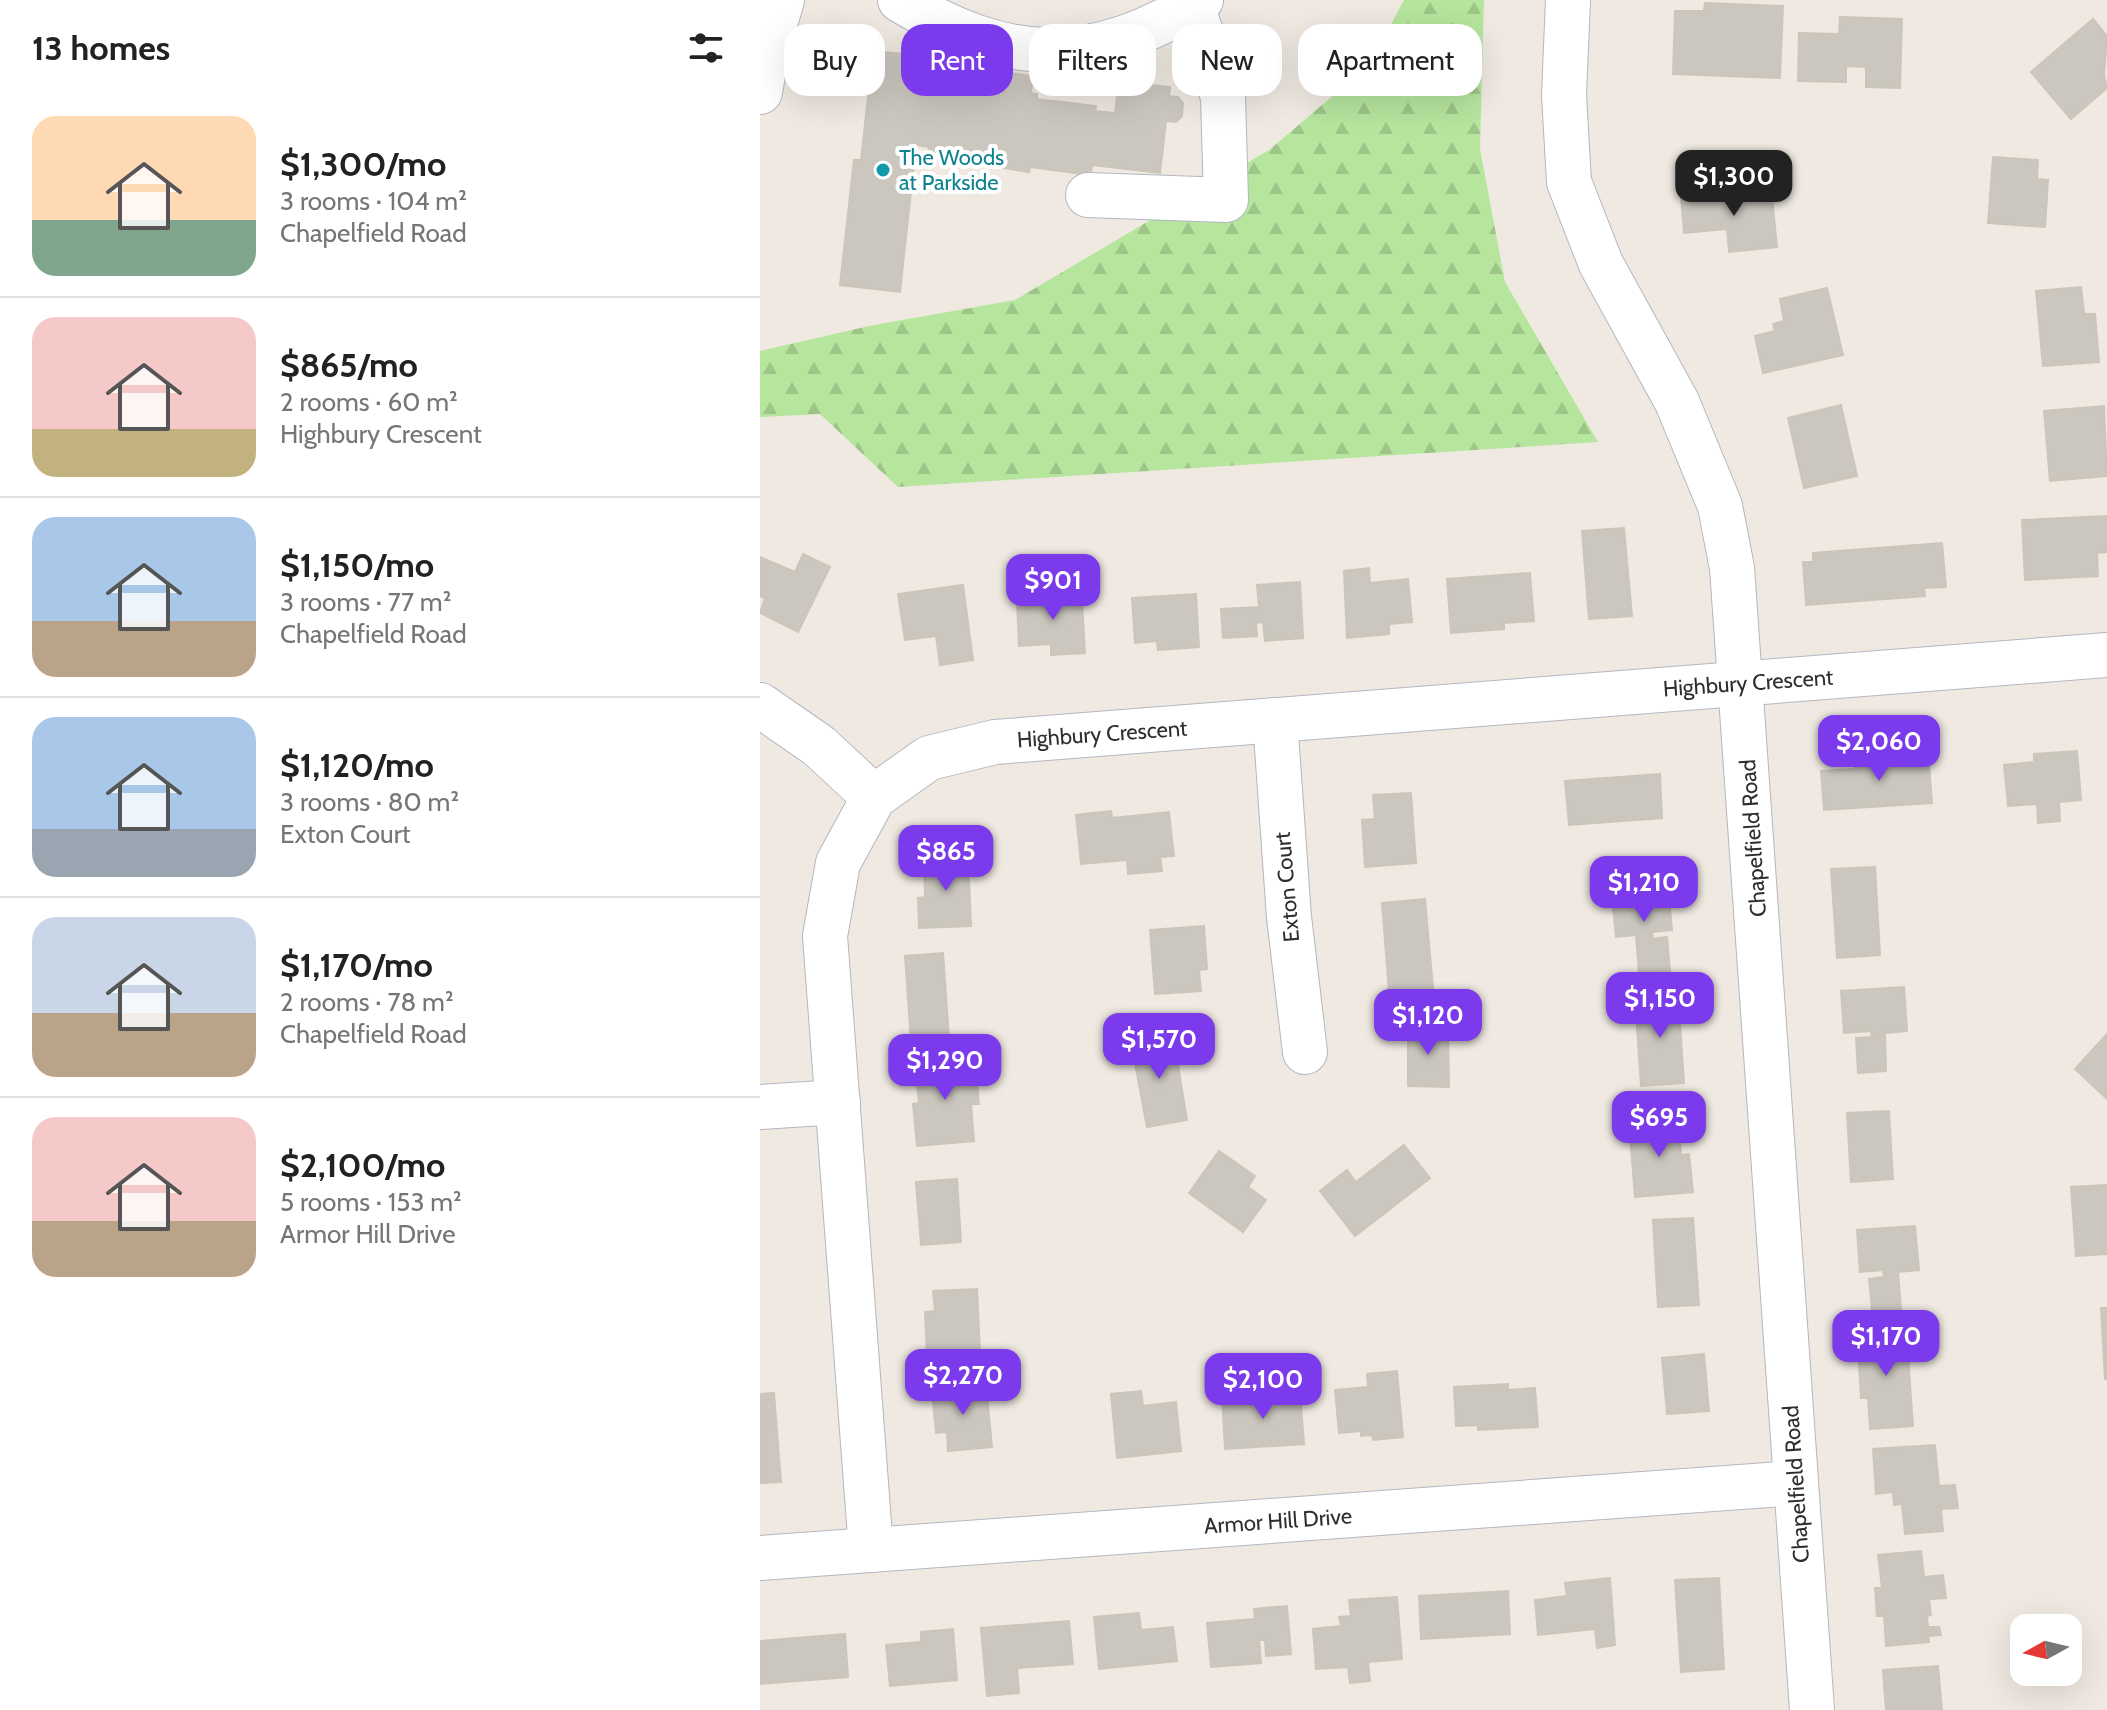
<!DOCTYPE html>
<meta charset="utf-8">
<style>
body{margin:0;font-family:Cabin,sans-serif;background:#f6f6f6;color:#222;height:100vh;display:flex;flex-direction:column;font-size:30px;white-space:nowrap}
*{box-sizing:border-box;margin:0}
p{font-size:26px;color:#767676}
.icon{flex:none;width:44px;height:44px;fill:none;stroke:currentColor;stroke-width:2;stroke-linecap:round;stroke-linejoin:round}
.map{position:relative;flex:1;overflow:hidden}
.sheet{display:flex;flex-direction:column;background:#fff;width:760px}
.sheet>*{flex:none}
.banner{position:absolute;left:24px;top:24px;width:760px;height:72px;display:flex;gap:16px}
.needle{width:52px;rotate:262deg}
.tools{position:absolute;left:1250px;top:1614px;display:grid;gap:16px}
.tools a{display:grid;place-items:center;width:72px;height:72px;border-radius:16px;background:#fff;box-shadow:0 8px 32px #0002;font-size:40px}
.price{position:absolute;translate:-50% -68px;padding:0 18px;border-radius:16px;background:#7c3aed;color:#fff;font-size:26px;line-height:52px;filter:drop-shadow(0 2px 4px #0008)}
.price::after{content:'';position:absolute;left:50%;top:48px;width:24px;height:18px;margin-left:-12px;background:inherit;clip-path:polygon(0 0,100% 0,50% 100%)}
.price.on{background:#222;color:#fff}
ul{padding:0;list-style:none}
li{display:flex;align-items:center;gap:24px;height:200px;padding:0 32px}
li+li{border-top:2px solid #e0e0e0}
li span{display:grid;place-items:center;flex:none;width:224px;height:160px;border-radius:24px;color:#555}
li>.icon{margin-inline-start:auto}
span .icon{width:96px;height:96px;fill:#fffc;stroke-width:1}
li b{font-size:34px}
h2{display:flex;justify-content:space-between;align-items:center;height:96px;padding:0 32px;font-size:34px}
.tag{padding:0 28px;border-radius:24px;background:#fff;box-shadow:0 8px 32px #0002;font-size:28px;line-height:72px}
.tag.on{background:#7c3aed;color:#fff}
main{display:flex;flex:1;min-height:0}
.map>svg:first-child{display:block}
</style>
<main>
<section class="sheet">
<h2>13 homes<svg class="icon" aria-label="filters" viewBox="0 0 24 24"><path d="M4 7h16M4 17h16"/><circle cx="9" cy="7" r="2"/><circle cx="15" cy="17" r="2"/></svg></h2>
<ul>
<li><span style="background:linear-gradient(#ffd9b3 65%,#7fa58c 0)"><svg class="icon" aria-label="home" viewBox="0 0 24 24"><path d="M3 11l9-7 9 7M6 9v11h12V9"/></svg></span><div><b>$1,300/mo</b><p>3 rooms · 104 m²</p><p>Chapelfield Road</p></div></li>
<li><span style="background:linear-gradient(#f6c9c9 70%,#c2b280 0)"><svg class="icon" aria-label="home" viewBox="0 0 24 24"><path d="M3 11l9-7 9 7M6 9v11h12V9"/></svg></span><div><b>$865/mo</b><p>2 rooms · 60 m²</p><p>Highbury Crescent</p></div></li>
<li><span style="background:linear-gradient(#a9c7e8 65%,#b9a48a 0)"><svg class="icon" aria-label="home" viewBox="0 0 24 24"><path d="M3 11l9-7 9 7M6 9v11h12V9"/></svg></span><div><b>$1,150/mo</b><p>3 rooms · 77 m²</p><p>Chapelfield Road</p></div></li>
<li><span style="background:linear-gradient(#a9c7e8 70%,#9aa5b1 0)"><svg class="icon" aria-label="home" viewBox="0 0 24 24"><path d="M3 11l9-7 9 7M6 9v11h12V9"/></svg></span><div><b>$1,120/mo</b><p>3 rooms · 80 m²</p><p>Exton Court</p></div></li>
<li><span style="background:linear-gradient(#c9d6e8 60%,#b9a48a 0)"><svg class="icon" aria-label="home" viewBox="0 0 24 24"><path d="M3 11l9-7 9 7M6 9v11h12V9"/></svg></span><div><b>$1,170/mo</b><p>2 rooms · 78 m²</p><p>Chapelfield Road</p></div></li>
<li><span style="background:linear-gradient(#f6c9c9 65%,#b9a48a 0)"><svg class="icon" aria-label="home" viewBox="0 0 24 24"><path d="M3 11l9-7 9 7M6 9v11h12V9"/></svg></span><div><b>$2,100/mo</b><p>5 rooms · 153 m²</p><p>Armor Hill Drive</p></div></li>
</ul>
</section>
<div class="map">
<svg width="1347" height="1710" viewBox="0 0 1347 1710">
<defs>
<pattern id="forest-firs" width="22" height="20" patternUnits="userSpaceOnUse" patternTransform="scale(2)"><rect width="22" height="20" fill="#b6e59e"/><path d="M5 1l3.5 6h-7zM16 11l3.5 6h-7z" fill="#9dc588"/></pattern>
</defs>
<rect width="100%" height="100%" fill="#efe9e1"/>
<!-- forest -->
<polygon fill="url(#forest-firs)" points="644,0 724,0 720,149 745,282 838,442 138,487 60,414 0,417 0,351 109,326 255,300 509,150 609,65"/>
<!-- building -->
<g fill="#cbc7bf" stroke="#cbc5ba" stroke-width="2">
<polygon points="945,3 1023,6 1020,78 913,74 915,11 944,11"/>
<polygon points="1080,17 1142,19 1140,88 1106,87 1106,67 1086,66 1086,82 1038,81 1039,33 1079,34"/>
<polygon points="1333,19 1347,36 1344,75 1347,88 1311,119 1271,72"/>
<polygon points="113,51 164,56 160,92 176,94 177,89 236,95 236,90 247,91 249,73 273,76 271,93 277,94 277,99 336,106 335,111 355,113 359,82 410,87 409,96 418,97 423,103 422,116 416,122 406,121 400,173 332,165 331,175 270,167 269,172 168,156 169,147 156,145 140,292 80,285 94,160 101,160"/>
<polygon points="1233,157 1278,160 1277,179 1288,180 1285,227 1228,223"/>
<polygon points="1011,188 1017,247 969,252 967,229 924,233 921,197"/>
<polygon points="1321,287 1324,314 1335,314 1339,362 1283,366 1276,291"/>
<polygon points="1067,288 1083,355 1003,373 995,336 1015,331 1013,324 1024,321 1020,299"/>
<polygon points="1081,405 1097,476 1044,488 1028,418"/>
<polygon points="1344,406 1347,476 1290,481 1284,411"/>
<polygon points="1347,516 1347,552 1337,553 1338,576 1265,580 1262,520"/>
<polygon points="864,528 872,616 829,619 822,531"/>
<polygon points="1182,543 1186,587 1164,588 1165,596 1046,605 1043,562 1053,562 1053,553"/>
<polygon points="43,554 70,567 38,632 0,613 5,598 0,596 0,557 35,572"/>
<polygon points="609,568 610,583 648,579 652,622 629,624 629,634 587,638 584,571"/>
<polygon points="770,573 774,621 744,623 744,629 691,633 687,579"/>
<polygon points="540,582 543,638 505,641 503,622 496,623 497,636 463,638 461,609 499,607 497,585"/>
<polygon points="203,585 213,660 180,665 176,636 145,640 138,594"/>
<polygon points="311,585 312,602 322,601 325,653 291,655 291,644 259,646 257,602 284,601 283,587"/>
<polygon points="436,594 439,647 398,650 397,641 375,643 372,598"/>
<polygon points="1317,751 1321,800 1299,802 1300,821 1278,823 1277,804 1248,806 1244,765 1274,762 1274,754"/>
<polygon points="1168,752 1172,803 1064,810 1061,771 1095,769 1094,763 1129,761 1129,755"/>
<polygon points="900,774 902,818 809,825 805,781"/>
<polygon points="651,793 656,863 605,867 602,820 615,819 613,795"/>
<polygon points="351,811 352,818 409,812 414,856 400,857 402,871 368,874 367,860 321,864 316,815"/>
<polygon points="208,855 211,926 159,928 158,898 165,897 164,857"/>
<polygon points="1115,867 1120,955 1077,958 1071,869"/>
<polygon points="879,886 879,890 908,887 912,930 892,932 893,939 907,937 910,971 879,974 876,935 856,937 851,888"/>
<polygon points="665,899 673,988 629,992 622,903"/>
<polygon points="444,926 447,969 439,970 441,991 395,994 390,930"/>
<polygon points="183,953 189,1038 151,1041 145,956"/>
<polygon points="1144,987 1147,1031 1125,1033 1126,1071 1098,1073 1096,1038 1112,1037 1111,1031 1084,1033 1081,991"/>
<polygon points="918,995 924,1083 881,1086 875,998"/>
<polygon points="648,1028 688,1028 689,1087 648,1086"/>
<polygon points="1347,1034 1347,1099 1315,1069"/>
<polygon points="413,1035 427,1120 387,1127 371,1042"/>
<polygon points="215,1059 219,1104 211,1104 214,1141 157,1146 153,1104 159,1103 155,1064"/>
<polygon points="1129,1111 1133,1179 1091,1182 1087,1113"/>
<polygon points="918,1119 921,1155 929,1154 933,1192 875,1197 869,1123"/>
<polygon points="644,1145 670,1178 595,1236 560,1191 587,1170 596,1182"/>
<polygon points="459,1151 495,1176 488,1187 506,1200 483,1232 429,1193"/>
<polygon points="197,1179 201,1242 161,1245 156,1182"/>
<polygon points="1347,1185 1347,1254 1316,1256 1311,1187"/>
<polygon points="933,1218 939,1305 898,1307 893,1220"/>
<polygon points="1155,1226 1159,1270 1138,1272 1141,1309 1112,1311 1109,1279 1124,1277 1123,1270 1100,1272 1097,1230"/>
<polygon points="217,1289 220,1352 167,1355 165,1312 175,1311 173,1291"/>
<polygon points="1341,1308 1347,1308 1347,1379 1345,1379"/>
<polygon points="1146,1329 1153,1426 1110,1429 1108,1398 1101,1398 1097,1333"/>
<polygon points="944,1354 949,1411 907,1414 902,1358"/>
<polygon points="637,1371 643,1437 613,1440 612,1435 601,1436 601,1431 579,1433 575,1390 608,1387 607,1374"/>
<polygon points="748,1384 748,1390 775,1388 778,1427 718,1430 718,1425 696,1426 694,1387"/>
<polygon points="226,1385 232,1447 188,1451 187,1432 176,1433 172,1390"/>
<polygon points="381,1391 383,1406 416,1402 421,1451 357,1458 351,1394"/>
<polygon points="540,1392 544,1444 465,1449 462,1397"/>
<polygon points="14,1393 21,1482 0,1483 0,1394"/>
<polygon points="1175,1445 1179,1486 1195,1485 1198,1508 1181,1509 1183,1531 1145,1534 1142,1504 1134,1505 1133,1492 1116,1494 1113,1449"/>
<polygon points="1161,1551 1164,1577 1183,1575 1186,1598 1169,1599 1171,1615 1167,1616 1168,1627 1179,1627 1181,1635 1168,1636 1169,1642 1126,1646 1124,1616 1117,1616 1115,1588 1122,1588 1118,1555"/>
<polygon points="850,1578 855,1645 837,1648 835,1629 778,1635 775,1600 807,1596 805,1583"/>
<polygon points="959,1578 964,1669 921,1672 915,1580"/>
<polygon points="748,1591 750,1634 661,1639 659,1596"/>
<polygon points="637,1597 642,1659 608,1662 610,1681 590,1683 588,1667 556,1669 553,1629 581,1626 579,1617 591,1616 589,1600"/>
<polygon points="527,1606 531,1654 506,1656 505,1640 499,1640 501,1663 451,1667 447,1623 495,1619 494,1609"/>
<polygon points="379,1613 381,1630 413,1627 417,1661 339,1669 334,1617"/>
<polygon points="309,1621 313,1664 257,1668 259,1693 227,1696 221,1628"/>
<polygon points="193,1629 197,1680 130,1686 126,1645 161,1642 161,1632"/>
<polygon points="85,1634 88,1677 0,1684 0,1641"/>
<polygon points="1178,1666 1182,1710 1126,1710 1123,1670"/>
</g>
<g fill="none" stroke-linecap="round" stroke-linejoin="round">
<!-- minor casing -->
<g stroke="#b4b7c1" stroke-width="46">
<g id="minor">
<path d="M140 0C250 66 331 68 441 0"/>
<polyline points="808,0 804,95 809,182 841,264 917,402 960,506 972,568 1052,1710"/>
<polyline points="0,92 7,51 22,0"/>
<polyline points="328,195 466,200 463,97 432,6"/>
<polyline points="0,705 59,746 114,797"/>
<polyline points="515,720 529,917 545,1052"/>
<polyline points="0,1107 78,1102"/>
<polyline points="111,1550 65,936 78,863 114,797 169,758 235,742 1347,655"/>
<polyline points="0,1558 1035,1483"/>
</g>
</g>
<!-- minor -->
<use href="#minor" stroke="#fff" stroke-width="44"/>
</g>
<!-- markers -->
<circle fill="#0f9aa8" stroke="#fff" stroke-width="3" cx="123" cy="170" r="8"/>
<g text-anchor="middle" dominant-baseline="central" stroke-width="8" stroke-linejoin="round" paint-order="stroke">
<!-- culture labels -->
<g font-size="22" fill="#0d838f" stroke="#fff" text-anchor="start">
<text x="139" y="157">The Woods<tspan x="139" dy="25">at Parkside</tspan></text>
</g>
<!-- street labels -->
<g font-size="22" fill="#2e2e2e" stroke="#fff">
<text transform="translate(988 683) rotate(-4)">Highbury Crescent</text>
<text transform="translate(342 734) rotate(-4)">Highbury Crescent</text>
<text transform="translate(993 838) rotate(-94)">Chapelfield Road</text>
<text transform="translate(527 887) rotate(-95)">Exton Court</text>
<text transform="translate(1036 1484) rotate(-94)">Chapelfield Road</text>
<text transform="translate(518 1521) rotate(-4)">Armor Hill Drive</text>
</g>
</g>
</svg>
<div class="tools">
<a><svg class="needle" viewBox="-14 -14 28 28"><path d="M0-13l5 13h-10z" fill="#e53935"/><path d="M0 13l5-13h-10z" fill="#767676"/></svg></a>
</div>
<b class="price on" style="left:974px;top:218px">$1,300</b>
<b class="price" style="left:293px;top:622px">$901</b>
<b class="price" style="left:1119px;top:783px">$2,060</b>
<b class="price" style="left:186px;top:893px">$865</b>
<b class="price" style="left:884px;top:924px">$1,210</b>
<b class="price" style="left:900px;top:1040px">$1,150</b>
<b class="price" style="left:668px;top:1057px">$1,120</b>
<b class="price" style="left:399px;top:1081px">$1,570</b>
<b class="price" style="left:185px;top:1102px">$1,290</b>
<b class="price" style="left:899px;top:1159px">$695</b>
<b class="price" style="left:1126px;top:1378px">$1,170</b>
<b class="price" style="left:203px;top:1417px">$2,270</b>
<b class="price" style="left:503px;top:1421px">$2,100</b>
<div class="banner">
<a class="tag">Buy</a>
<a class="tag on">Rent</a>
<a class="tag">Filters</a>
<a class="tag">New</a>
<a class="tag">Apartment</a>
</div>
</div>
</main>
